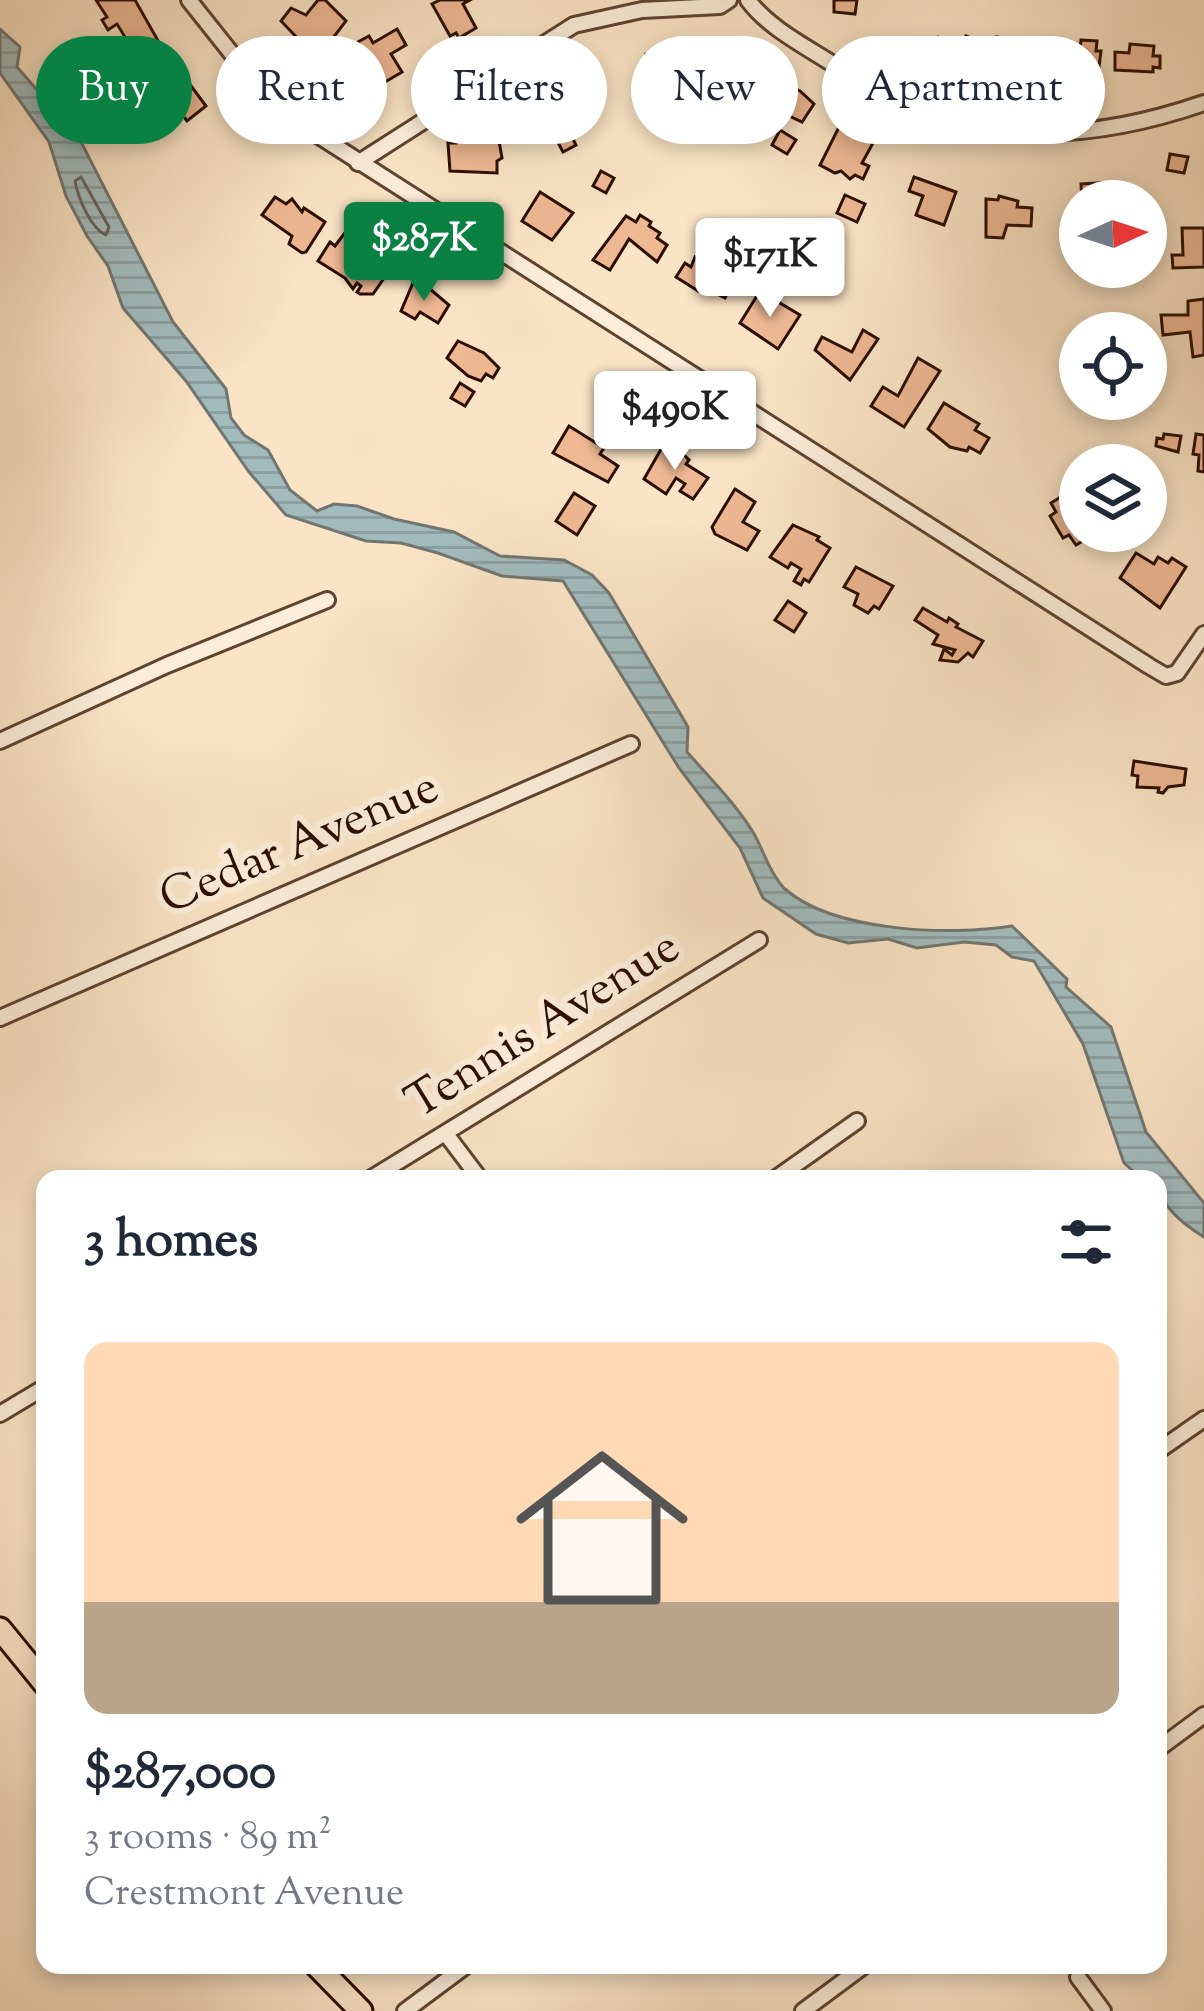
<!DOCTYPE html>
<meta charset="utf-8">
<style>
body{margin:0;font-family:"Sorts Mill Goudy",serif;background:#f6f6f7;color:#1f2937;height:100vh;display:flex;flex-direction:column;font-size:45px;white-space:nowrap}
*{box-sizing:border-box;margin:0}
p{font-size:39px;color:#747a83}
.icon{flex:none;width:66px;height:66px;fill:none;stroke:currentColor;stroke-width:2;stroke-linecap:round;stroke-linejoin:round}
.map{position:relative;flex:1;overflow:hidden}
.details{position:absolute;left:36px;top:1170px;width:1131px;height:804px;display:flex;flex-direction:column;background:#fff;border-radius:24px;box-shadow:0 6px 18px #0003}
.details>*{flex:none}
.top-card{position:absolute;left:36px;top:36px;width:1134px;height:108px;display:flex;gap:24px}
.needle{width:78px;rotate:87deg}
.tools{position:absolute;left:1059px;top:180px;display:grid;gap:24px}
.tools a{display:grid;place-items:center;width:108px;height:108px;border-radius:50%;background:#fff;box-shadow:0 6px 18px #0003;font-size:60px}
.price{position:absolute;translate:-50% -102px;padding:0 27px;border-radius:12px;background:#fff;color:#222;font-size:39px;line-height:78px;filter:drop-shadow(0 3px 6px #0008)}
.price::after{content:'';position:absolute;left:50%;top:72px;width:36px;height:27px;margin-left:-18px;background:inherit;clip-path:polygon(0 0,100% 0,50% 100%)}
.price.active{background:#0b8043;color:#fff}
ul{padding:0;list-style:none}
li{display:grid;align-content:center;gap:24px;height:636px;padding:0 48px}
li span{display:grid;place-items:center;height:372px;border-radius:24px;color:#555}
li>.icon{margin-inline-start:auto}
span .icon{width:216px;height:216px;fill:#fffc;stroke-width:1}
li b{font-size:51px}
h2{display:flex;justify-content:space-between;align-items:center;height:144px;padding:0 48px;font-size:51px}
.tag{padding:0 42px;border-radius:54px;background:#fff;box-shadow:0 6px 18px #0003;font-size:42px;line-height:108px}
.tag.active{background:#0b8043;color:#fff}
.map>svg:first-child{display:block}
</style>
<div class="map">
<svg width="1204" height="2011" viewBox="0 0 1204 2011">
<defs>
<pattern id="water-rules" width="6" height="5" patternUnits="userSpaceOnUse" patternTransform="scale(3)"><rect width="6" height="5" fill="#a2bcbe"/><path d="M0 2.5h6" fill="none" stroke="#8ca0a2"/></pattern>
</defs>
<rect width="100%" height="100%" fill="#fae4c5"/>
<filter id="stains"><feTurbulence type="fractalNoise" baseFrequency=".00167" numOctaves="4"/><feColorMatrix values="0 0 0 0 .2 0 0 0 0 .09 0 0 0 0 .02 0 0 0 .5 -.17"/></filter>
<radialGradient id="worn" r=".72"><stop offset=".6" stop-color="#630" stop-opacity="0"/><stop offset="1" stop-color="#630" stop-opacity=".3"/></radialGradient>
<!-- water -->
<path fill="url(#water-rules)" stroke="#727672" stroke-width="3" d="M0 29 20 47 17 67 79 138 173 322 226 389 231 418 244 435 268 450 290 490 317 511 334 504 357 506 394 519 454 532 500 556 564 560 592 575 609 593 688 727 687 752C709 777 735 803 753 832 763 849 770 874 785 889 834 932 950 936 1012 926L1067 979 1066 987 1111 1027 1146 1132 1204 1203V1237C1183 1224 1158 1205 1158 1179H1142L1124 1163 1083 1044 1034 961 1012 957 996 945 964 942 917 948 888 939 848 943 816 934 763 898 740 848 679 768 563 581 502 576 438 553 401 543 366 541 286 515 249 472 186 381 123 308 108 266 87 236 66 196 49 142 0 73Z"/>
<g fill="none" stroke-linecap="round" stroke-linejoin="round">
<!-- shore -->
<path stroke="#66645f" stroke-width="3" d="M81 177 109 227 106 235C91 229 78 198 75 181Z"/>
</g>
<!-- building -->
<g fill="#eeb893" stroke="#2b0d00" stroke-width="3">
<polygon points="96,0 135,0 161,46 139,60 117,24 108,30 102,20 107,17"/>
<polygon points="318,0 325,0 346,21 323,51 310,40 305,46 281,21 291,8 306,15"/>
<polygon points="440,0 470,0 463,4 476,28 459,38 456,33 450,36 432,4"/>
<polygon points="834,0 857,0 855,14 834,12"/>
<polygon points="397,29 406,45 391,54 402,72 375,88 364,68 370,65 356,43 369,36 373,43"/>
<polygon points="966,36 980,42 972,67 958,63 952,69 930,60 938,37 955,42 957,38 965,40"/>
<polygon points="997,37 1015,39 1014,46 1027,47 1025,71 989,67 990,54 998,55"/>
<polygon points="1081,40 1097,41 1096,51 1101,51 1098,75 1067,73 1068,66 1059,65 1061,48 1080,49"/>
<polygon points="1130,44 1154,46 1153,56 1160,56 1160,68 1153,67 1153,72 1115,70 1115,52 1129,53"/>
<polygon points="678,51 679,71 648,74 646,54"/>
<polygon points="719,57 735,62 739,69 746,71 741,89 729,82 724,96 705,90 714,58"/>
<polygon points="169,69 182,82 186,79 206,106 187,121 173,103 167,108 159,100 166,94 156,81"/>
<polygon points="770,77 800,91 814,104 802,122 777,110 780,105 761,92"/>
<polygon points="554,101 576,145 563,152 551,129 534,137 520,112 530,107 533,112"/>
<polygon points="840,125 873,143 862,163 869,166 863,179 855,175 850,179 841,171 835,173 820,165"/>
<polygon points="780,130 796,140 787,154 772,145"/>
<polygon points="457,132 476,133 485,136 485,141 499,141 502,158 497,161 497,173 450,171 448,143 456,143"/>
<polygon points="1170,154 1188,157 1184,173 1167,170"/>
<polygon points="601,171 614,178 606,193 593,186"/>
<polygon points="914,177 956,192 944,225 916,215 923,196 909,191"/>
<polygon points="1113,182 1114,201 1082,201 1081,184"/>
<polygon points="540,192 573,213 552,240 522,221"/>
<polygon points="845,195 865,204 857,222 837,213"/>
<polygon points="999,196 1018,201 1017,207 1032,208 1031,226 1007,225 1003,238 986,237 986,199 998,200"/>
<polygon points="275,197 286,204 292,199 302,212 304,208 325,222 306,252 302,253 289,244 292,236 262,215"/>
<polygon points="640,215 651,222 649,226 660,233 657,238 667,245 657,262 629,239 610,270 593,260 626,216 636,222"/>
<polygon points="1182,228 1204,228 1204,267 1173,268 1172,255 1183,255"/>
<polygon points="791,230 816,245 805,263 781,248"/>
<polygon points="344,234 368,247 372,261 389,271 373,294 360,294 357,292 361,286 357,283 353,289 345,278 318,261 330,242 335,246"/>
<circle cx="746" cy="245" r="11"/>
<polygon points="695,257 733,281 725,298 701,286 698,291 676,277 685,263 691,267"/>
<polygon points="413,283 428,292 430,289 449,305 438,323 420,312 415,319 401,311"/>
<polygon points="760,291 800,315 778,349 740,323"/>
<polygon points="1204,299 1204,355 1193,357 1190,332 1163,335 1161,315 1188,315 1188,301"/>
<polygon points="863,330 878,339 850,380 815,350 822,337 852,352"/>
<polygon points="458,341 484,353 499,368 493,378 486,374 481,381 468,376 447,358"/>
<polygon points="918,358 940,371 904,427 871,406 883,387 898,396"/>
<polygon points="460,383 474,392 465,406 451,398"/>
<polygon points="944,403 979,424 975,430 989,438 980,453 969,447 967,451 950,447 928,429"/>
<polygon points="569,426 604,448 600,454 618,466 608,482 553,453"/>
<polygon points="1164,434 1181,436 1178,452 1156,446 1157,438 1163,439"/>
<polygon points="1196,434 1204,435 1204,472 1198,471 1199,455 1193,454"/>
<polygon points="664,444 685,456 689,460 686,464 708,478 693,499 680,491 685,484 676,478 666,494 644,479"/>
<polygon points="735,489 755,502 743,522 759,531 747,550 715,534 712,527"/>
<polygon points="574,493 595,506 577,535 556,521"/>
<polygon points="1067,493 1072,502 1077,499 1080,503 1080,531 1098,532 1076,545 1069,535 1063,538 1050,516 1056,512 1051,503"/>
<polygon points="793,525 819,537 817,540 830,548 809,582 804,579 801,585 794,581 801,569 791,563 788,568 770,557"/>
<polygon points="1136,553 1154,564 1158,557 1168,563 1172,558 1186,567 1160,608 1120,578"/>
<polygon points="856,567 893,586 879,609 874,606 868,613 854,605 858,594 844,587"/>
<polygon points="788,601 806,613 794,632 775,620"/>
<polygon points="923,608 947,622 949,618 958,624 956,627 983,641 973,657 968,653 958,662 940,660 944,649 952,655 955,650 933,644 938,635 915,620"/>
<polygon points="1134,761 1186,769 1184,785 1168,787 1163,793 1158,792 1159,788 1137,787 1138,776 1132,775"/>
</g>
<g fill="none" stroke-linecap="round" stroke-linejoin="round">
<!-- minor casing -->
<g stroke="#5f4331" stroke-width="20">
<g id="minor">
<polyline points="189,0 255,83 291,118 1149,666 1166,676 1177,673 1204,634"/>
<path d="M748 0C767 26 801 44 828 61 955 142 1062 152 1204 103"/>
<polyline points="358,163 574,25 642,10 720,6 729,0"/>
<polyline points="0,741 167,665 327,600"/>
<polyline points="0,1018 631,744"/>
<polyline points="446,1134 480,1179"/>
<polyline points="370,1179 759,940"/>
<polyline points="775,1179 857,1121"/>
<polyline points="0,1414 45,1387"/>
<polyline points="1158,1451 1204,1419"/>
<polyline points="1158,1749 1204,1715"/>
<polyline points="1078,1977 1103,2011"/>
<polyline points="405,2011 467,1965"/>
<polyline points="803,2011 865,1965"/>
</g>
</g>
<!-- primary casing -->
<g stroke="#2b0d00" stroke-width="27">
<g id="primary">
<polyline points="0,1629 45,1684"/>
<polyline points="316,1965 361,2011"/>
</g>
</g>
<!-- minor -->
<use href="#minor" stroke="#fcedd9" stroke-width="14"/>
<!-- primary -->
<use href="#primary" stroke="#fae4c5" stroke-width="21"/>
</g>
<g text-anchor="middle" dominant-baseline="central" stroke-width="12" stroke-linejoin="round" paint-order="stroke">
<!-- street labels -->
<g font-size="48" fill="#2b0d00" stroke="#fcedd9">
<text transform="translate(300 845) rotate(-23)">Cedar Avenue</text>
<text transform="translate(544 1027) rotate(-32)">Tennis Avenue</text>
</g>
</g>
<rect width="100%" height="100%" filter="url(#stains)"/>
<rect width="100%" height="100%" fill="url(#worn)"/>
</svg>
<div class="tools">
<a><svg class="needle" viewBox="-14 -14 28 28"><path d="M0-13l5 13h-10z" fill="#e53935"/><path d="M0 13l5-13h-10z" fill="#747a83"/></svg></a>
<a><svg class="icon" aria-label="locate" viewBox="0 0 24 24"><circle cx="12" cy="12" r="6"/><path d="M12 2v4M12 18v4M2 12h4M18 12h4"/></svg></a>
<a><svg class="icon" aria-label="layers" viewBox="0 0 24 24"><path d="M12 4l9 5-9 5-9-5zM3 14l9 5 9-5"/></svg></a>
</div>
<b class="price active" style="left:424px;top:304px">$287K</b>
<b class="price" style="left:770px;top:320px">$171K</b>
<b class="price" style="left:675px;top:473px">$490K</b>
<div class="top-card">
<a class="tag active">Buy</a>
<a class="tag">Rent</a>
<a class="tag">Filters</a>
<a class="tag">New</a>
<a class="tag">Apartment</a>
</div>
<section class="details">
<h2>3 homes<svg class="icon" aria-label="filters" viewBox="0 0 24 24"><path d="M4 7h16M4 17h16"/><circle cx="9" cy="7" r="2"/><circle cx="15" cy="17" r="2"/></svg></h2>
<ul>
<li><span style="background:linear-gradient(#ffd9b3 70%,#b9a48a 0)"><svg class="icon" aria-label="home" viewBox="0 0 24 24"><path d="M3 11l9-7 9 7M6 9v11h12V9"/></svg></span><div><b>$287,000</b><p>3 rooms · 89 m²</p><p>Crestmont Avenue</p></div></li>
</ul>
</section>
</div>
